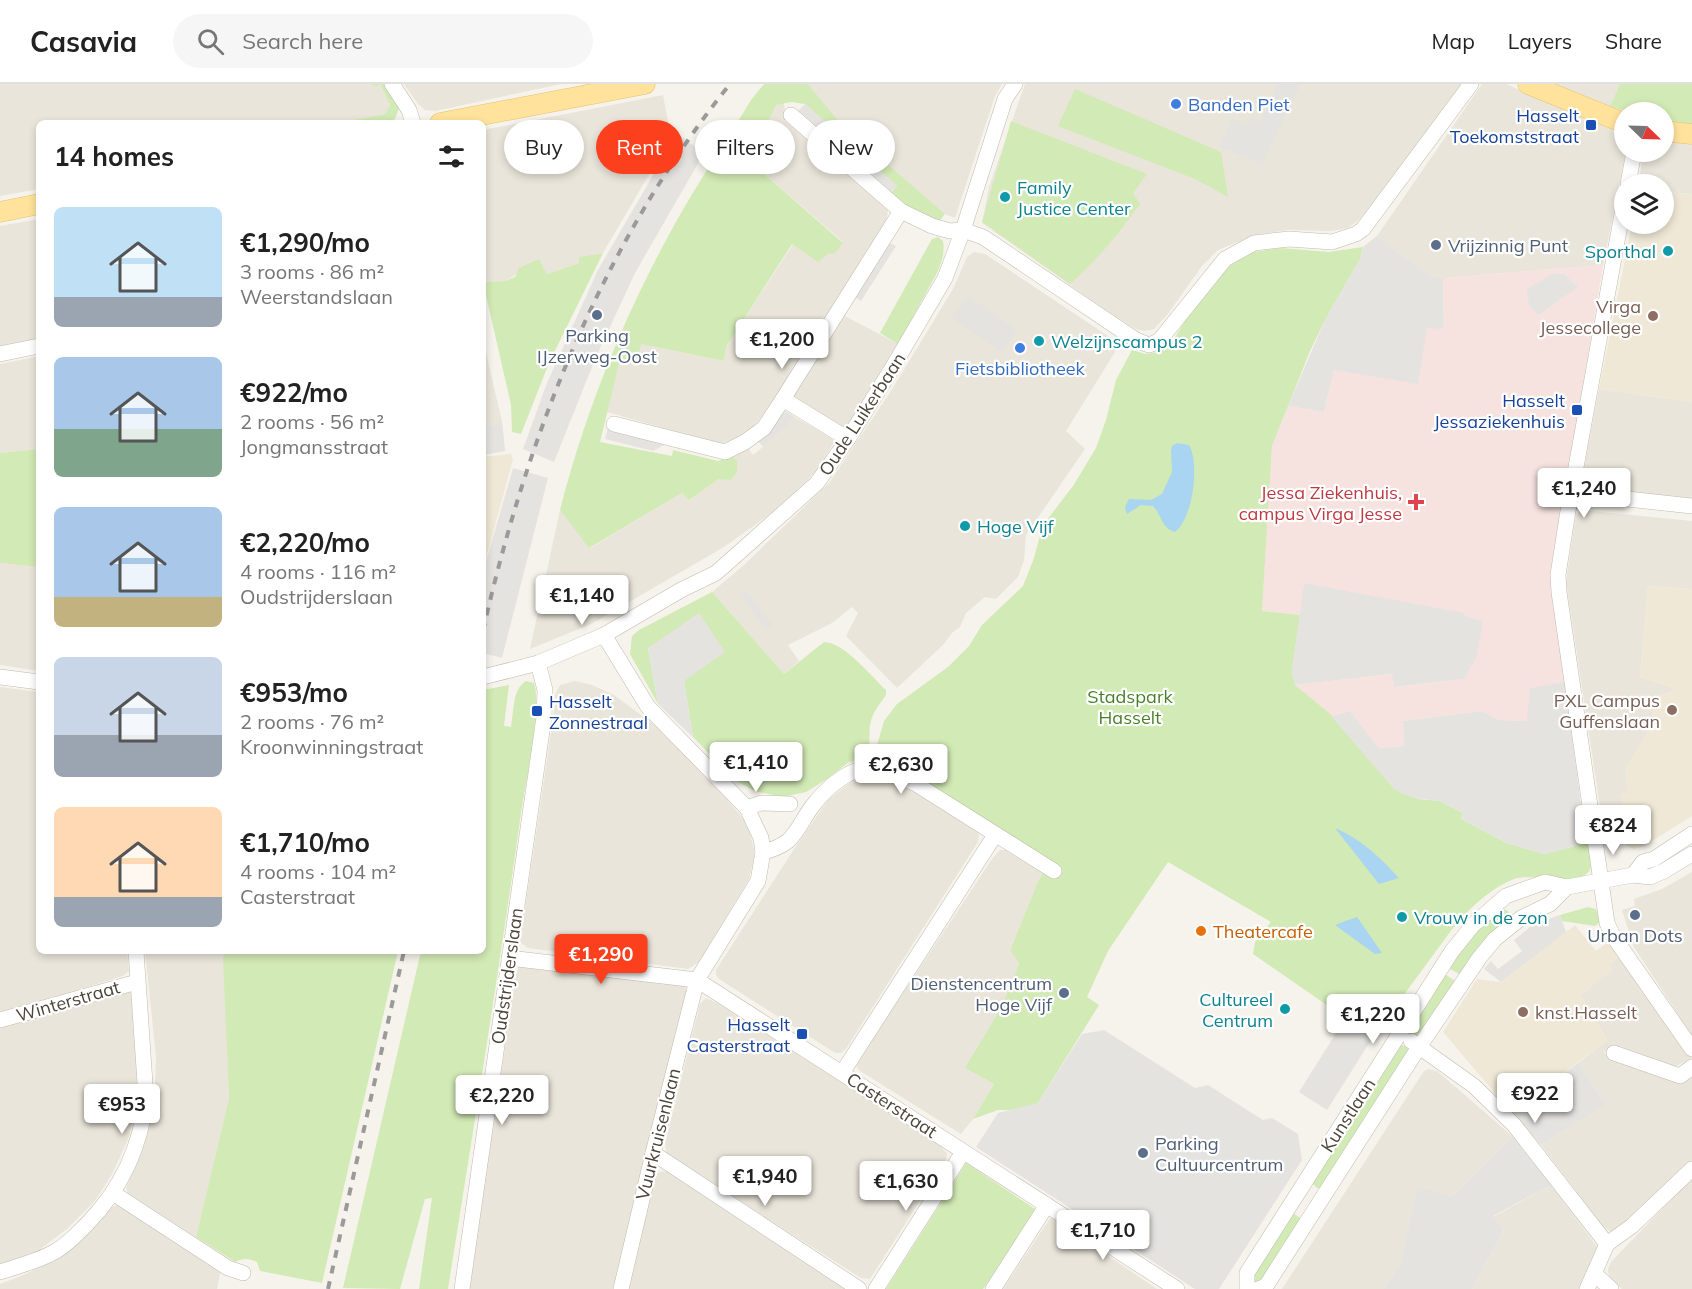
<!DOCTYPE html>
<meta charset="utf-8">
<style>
body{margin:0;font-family:Mulish,sans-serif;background:#f6f6f6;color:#222;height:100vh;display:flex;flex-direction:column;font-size:22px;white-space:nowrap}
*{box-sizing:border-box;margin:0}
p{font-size:20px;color:#767676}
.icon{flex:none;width:33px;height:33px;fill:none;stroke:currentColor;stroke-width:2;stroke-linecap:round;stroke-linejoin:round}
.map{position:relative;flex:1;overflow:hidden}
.panel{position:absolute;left:36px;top:36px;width:450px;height:834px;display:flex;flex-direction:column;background:#fff;border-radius:9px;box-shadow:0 3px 9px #0003}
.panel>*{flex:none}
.hud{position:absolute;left:504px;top:36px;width:570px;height:54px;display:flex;gap:12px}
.needle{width:39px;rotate:113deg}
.controls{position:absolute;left:1614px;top:18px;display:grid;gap:12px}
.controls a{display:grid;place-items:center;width:60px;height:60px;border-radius:50%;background:#fff;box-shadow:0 3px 9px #0003;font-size:30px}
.price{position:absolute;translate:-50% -51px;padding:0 14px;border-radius:6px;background:#fff;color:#222;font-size:20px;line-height:39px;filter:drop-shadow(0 2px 3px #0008)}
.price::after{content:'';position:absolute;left:50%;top:36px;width:18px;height:14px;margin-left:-9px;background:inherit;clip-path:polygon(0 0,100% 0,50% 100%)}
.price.active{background:#fc3f1d;color:#fff}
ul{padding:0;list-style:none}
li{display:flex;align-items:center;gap:18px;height:150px;padding:0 18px}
li span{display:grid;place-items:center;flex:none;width:168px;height:120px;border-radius:9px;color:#555}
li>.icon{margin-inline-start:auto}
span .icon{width:72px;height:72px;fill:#fffc;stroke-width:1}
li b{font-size:26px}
h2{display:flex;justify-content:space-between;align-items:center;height:72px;padding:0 18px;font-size:26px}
.tag{padding:0 21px;border-radius:27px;background:#fff;box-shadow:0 3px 9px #0003;font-size:21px;line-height:54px}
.tag.active{background:#fc3f1d;color:#fff}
header{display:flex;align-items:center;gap:36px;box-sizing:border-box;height:84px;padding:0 30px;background:#fff;border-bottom:2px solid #e0e0e0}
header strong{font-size:28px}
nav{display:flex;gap:33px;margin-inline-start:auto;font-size:21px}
.search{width:420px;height:54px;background:#f6f6f6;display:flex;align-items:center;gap:15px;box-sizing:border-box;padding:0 21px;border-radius:33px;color:#767676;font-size:22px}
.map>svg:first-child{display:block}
</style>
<header>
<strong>Casavia</strong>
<div class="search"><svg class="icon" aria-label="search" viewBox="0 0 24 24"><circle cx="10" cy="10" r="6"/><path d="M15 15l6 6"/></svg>Search here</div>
<nav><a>Map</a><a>Layers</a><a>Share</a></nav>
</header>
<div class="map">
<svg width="1692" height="1205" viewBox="0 0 1692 1205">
<rect width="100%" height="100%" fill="#f6f3ec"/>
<!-- residential -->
<g fill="#eae5da">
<polygon points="0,0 370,0 376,3 380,0 390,21 385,30 337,39 39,39 39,105 0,112"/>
<polygon points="404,0 561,0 435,27 425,26 418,20"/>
<polygon points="808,0 1002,0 995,12 955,134 945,130 926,115 842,41"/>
<polygon points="1025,0 1461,0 1392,95 1359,136 1348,144 1331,147 1287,146 1255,151 1218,166 1202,182 1167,231 1154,245 1144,247 1136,245 1103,224 982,139 989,103"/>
<polygon points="1482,0 1506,0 1610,45 1624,54 1624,68 1626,68 1603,181 1443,194 1429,191 1377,152"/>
<polygon points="1555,0 1620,0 1610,22"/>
<polygon points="663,11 671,53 603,169 580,173 579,179 547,190 539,175 506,197 483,198 483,46"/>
<polygon points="784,19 785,30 885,119 888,126 886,140 766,328 750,346 734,355 720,360 607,328 620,276 641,260 724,277 726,263 793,160 843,158 746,74 763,49 776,21"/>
<polygon points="1664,56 1692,58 1692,110 1664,108 1664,100 1639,100 1643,68 1664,68"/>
<polygon points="39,135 39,256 0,264 0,142"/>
<polygon points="974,168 985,170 1120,260 1066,347 1085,365 1026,451 1024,476 1018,493 996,515 985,513 966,529 960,543 952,549 943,561 897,604 846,552 858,529 852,523 832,539 788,561 799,577 784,590 712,508 745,480 829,399 891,307 953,205 967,173"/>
<polygon points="843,231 898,260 845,345 793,316 793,309"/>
<polygon points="483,255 502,338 505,367 483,371"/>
<polygon points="39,272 39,365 0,369 0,280"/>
<polygon points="1599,305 1692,318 1692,414 1601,406 1588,403 1582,395"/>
<polygon points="795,333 831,354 834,358 818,386 773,428 724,463 591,540 530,565 560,426 590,464 682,409 689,416 719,395 731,372 748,364 753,371 786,344"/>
<polygon points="1581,426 1692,437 1692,505 1648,502 1640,593 1674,604 1672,607 1650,614 1654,638 1625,686 1628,709 1622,710 1627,758 1606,762 1566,498 1576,430"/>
<polygon points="0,479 39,483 39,587 0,581"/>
<polygon points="575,597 592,601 614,611 669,652 717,702 748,741 755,770 749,795 699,878 688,885 528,864 520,858 554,629 555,611 560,601"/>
<polygon points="0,603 39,608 39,867 127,867 129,887 123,892 0,930"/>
<polygon points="861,695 888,696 903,701 977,747 979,751 978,758 846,965 841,969 835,969 719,895 716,891 716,886 796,762 828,716 848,700"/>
<polygon points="1000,766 1007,766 1043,789 1010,865 1019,879 1015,895 999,927 966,984 994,1000 973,1035 961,1050 860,987 856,982 860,974 992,775"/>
<polygon points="1692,788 1692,952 1634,863 1622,826 1635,822 1634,815 1662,805"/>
<polygon points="145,867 224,867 229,1014 196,1153 128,1109 126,1104 145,1056 150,1037 155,1008 156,972"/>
<polygon points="1620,872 1692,974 1668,986 1607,965 1604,969 1682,995 1692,990 1692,1076 1615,1151 1603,1142 1541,1061 1606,1021 1578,979 1607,956 1580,911 1612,886 1608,881"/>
<polygon points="519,881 685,900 686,908 614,1205 468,1205 516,892"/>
<polygon points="129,907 132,911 136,965 137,1003 135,1029 129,1053 112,1090 95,1117 67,1145 39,1166 0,1181 0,940"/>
<polygon points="706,914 719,920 939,1061 947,1069 946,1076 870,1195 861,1194 667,1071 665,1060 700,920"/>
<polygon points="1428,985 1437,987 1512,1052 1452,1112 1417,1105 1400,1181 1383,1205 1282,1205 1424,987"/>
<polygon points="667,1087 848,1205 625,1205 653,1094 659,1088"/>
<polygon points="1692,1094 1692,1205 1622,1205 1609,1193 1608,1185 1611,1178"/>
<polygon points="1551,1101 1598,1164 1580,1205 1472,1205 1504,1146 1493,1133"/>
<polygon points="118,1121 221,1185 217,1205 0,1205 0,1200 26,1190 53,1176 83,1154 111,1123"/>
<polygon points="1051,1133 1157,1205 1003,1205"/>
</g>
<!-- education -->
<g fill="#efe8d6">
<polygon points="1664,108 1692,110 1692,318 1599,305 1632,140 1664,140"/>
<polygon points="511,370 513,375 483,486 483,373"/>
<polygon points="1648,502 1692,505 1692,732 1646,761 1634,765 1627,762 1621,710 1628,709 1625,686 1654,638 1650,614 1672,607 1674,604 1640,593"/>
<polygon points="1575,841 1596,867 1609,857 1620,872 1609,880 1612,886 1580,911 1607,956 1549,1000 1543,992 1505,1021 1443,948 1477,895 1501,898"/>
</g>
<!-- medical -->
<polygon fill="#f6e3e0" points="1603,181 1554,475 1565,598 1527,637 1499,636 1482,627 1403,637 1404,662 1379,664 1350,627 1331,632 1295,601 1393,590 1395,603 1464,595 1466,533 1304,500 1300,531 1262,527 1272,362 1288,322 1324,328 1334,286 1427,243 1444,245 1443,194"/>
<!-- green -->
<g fill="#d2eab5">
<polygon points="370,0 386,0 400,21 395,35 386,39 337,39 385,30 390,21 380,0 376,3"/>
<path d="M764 0H808L842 41 945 130 938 139 915 127 890 110 897 102 805 20 791 18 776 21 763 49 746 74 843 159 834 170H828L818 178 792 160 726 263 724 277 641 260 635 279 620 276 600 358 672 372 673 366 718 377 731 372 737 376V388L731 396 719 395 689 416 682 409 589 464 560 426C586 325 626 227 677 136 700 95 727 56 751 16Z"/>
<polygon points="1620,0 1692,0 1692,41 1664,36 1664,28 1628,28 1610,22"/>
<polygon points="1075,5 1221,68 1228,113 1195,95 1058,42"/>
<path d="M1011 37 1147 90 1133 109 1140 120C1119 149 1098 176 1070 200L982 138Z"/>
<path d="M938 153 943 157C945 168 942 177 938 187L898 260 880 249 932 155Z"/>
<path d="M1363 163 1360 175 1325 236 1310 267 1272 362 1262 527 1300 531 1292 587 1295 601 1334 633 1418 715 1440 717 1463 729 1461 735 1507 759 1544 770 1586 759H1590C1590 766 1593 776 1591 783 1585 806 1530 788 1514 795 1489 805 1466 827 1450 848L1373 953 1253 870 1255 858 1271 838 1168 778 1108 867 1087 913 1099 921 1038 1019 1025 1026H998L973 1035 994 1000 965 984C985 950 1008 917 1019 879L1010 866 1038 798 1043 789 1052 792 890 681 882 668 876 665 884 637 897 620 948 583 969 562 982 541 1023 502 1034 474 1043 441 1073 402 1096 364 1106 336 1116 296 1132 266 1145 270 1158 268 1169 263 1199 214 1223 186 1253 168 1281 164 1329 168Z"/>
<polygon points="603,169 549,279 521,350 512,348 511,321 483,198 506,197 515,193 519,184 539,175 547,190 579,179 579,173"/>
<polygon points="39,365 39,483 0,479 0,369"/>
<path d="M712 508 784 590 824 558C844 558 871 592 886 606V611C879 621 872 629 870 641 868 653 872 664 866 675L849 678 827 695 806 708 796 710 784 713 758 708 749 704 735 696 693 653 684 597 648 564 658 620 630 570 632 552 639 546Z"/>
<path d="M526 597 534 599C542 621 525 702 521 729 499 888 473 1047 448 1205H419L432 1114 425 1115 400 1205 343 1204 421 867H483V606L509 601 504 642 511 643C514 628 512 605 526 597Z"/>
<polygon points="1588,823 1596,825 1600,838 1595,842 1562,837 1560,831"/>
<polygon points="1503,824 1509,828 1507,838 1461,891 1447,883 1459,864"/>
<path d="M225 867H398L322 1199 260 1187 257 1178C248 1174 243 1174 235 1178L196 1153 229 1014 223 874Z"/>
<polygon points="1443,889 1457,898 1419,952 1415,953 1409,947"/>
<path d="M1399 961C1405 961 1407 962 1409 968L1322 1104H1317L1312 1099Z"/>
<polygon points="966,1079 1038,1127 983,1205 886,1205"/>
<polygon points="1291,1128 1304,1136 1265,1198 1258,1200 1254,1198 1253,1190"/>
</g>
<!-- parking -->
<g fill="#e5e3e0">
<polygon points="1278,0 1301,0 1262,80 1219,63 1232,35 1246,40 1250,33 1260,38"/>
<polygon points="805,20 897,102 890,109 797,28"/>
<polygon points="677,50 704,69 635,189 596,273 554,378 523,365 547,299 598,186"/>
<polygon points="1377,152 1429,191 1443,194 1444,245 1427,244 1418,300 1334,286 1324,328 1288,322 1325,236 1360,175 1363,163"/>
<polygon points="888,158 896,162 861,217 853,212"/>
<polygon points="1552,190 1564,190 1578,203 1538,231 1529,221 1527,205"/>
<polygon points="968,212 1017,246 1002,268 951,234"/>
<polygon points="786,327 795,333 786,344 763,363 757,356"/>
<polygon points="502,338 505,367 483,371 483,344"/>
<polygon points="608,343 666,360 653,367 605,355"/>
<polygon points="513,384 548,394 502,574 483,569 483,488"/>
<polygon points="1304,499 1464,529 1466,533 1483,537 1477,572 1464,595 1394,603 1392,590 1295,601 1292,587"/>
<polygon points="746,505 773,541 766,546 739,510"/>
<polygon points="699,529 725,568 684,597 693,653 658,620 648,564"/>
<polygon points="1565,598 1586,759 1544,770 1507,759 1461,735 1463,729 1440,717 1413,714 1395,706 1331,632 1350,627 1379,664 1404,662 1403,637 1482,627 1499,636 1527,637 1530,604"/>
<polygon points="1560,831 1566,848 1501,898 1484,885 1491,877 1498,885 1522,867 1514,856 1534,840"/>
<polygon points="1345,935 1373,953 1327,1026 1299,1008"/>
<polygon points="1104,946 1195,1004 1208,1001 1263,1036 1272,1034 1298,1050 1302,1076 1219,1205 1195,1205 976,1063 998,1029 1038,1019 1082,950"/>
<polygon points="1578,979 1606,1021 1541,1061 1505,1021 1543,992 1550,1000"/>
<polygon points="1512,1052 1551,1101 1493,1132 1504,1146 1472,1205 1383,1205 1400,1181 1417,1104 1452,1112"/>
</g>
<!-- water -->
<g fill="#a9d4f2">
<path d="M1177 359 1189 361C1200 380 1193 434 1175 448 1161 444 1162 431 1153 422L1141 421 1127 430 1125 423 1129 415 1151 416 1162 410 1172 388 1171 367 1172 362Z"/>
<path d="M1335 744C1364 757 1378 772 1399 794L1379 800Z"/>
<polygon points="1357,833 1382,869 1375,870 1335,841"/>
</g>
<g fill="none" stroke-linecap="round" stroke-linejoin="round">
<!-- minor casing -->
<g stroke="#c2bbae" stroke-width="16">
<g id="minor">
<polyline points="392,0 409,26 413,39"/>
<polyline points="791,31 901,127 932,142 950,147 963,146 983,153 1136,256 1149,261 1159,257 1225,175 1254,159 1289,155 1332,158 1356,150 1363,145 1471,0"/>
<polyline points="1628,100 1634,68"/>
<polyline points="1624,119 1568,427 1558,491 1559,508 1607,839 1613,852 1692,965"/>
<polyline points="0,270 39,262"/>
<polyline points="783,315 848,355"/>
<polyline points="614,340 725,368 745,358 764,344 783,315 901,127"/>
<polyline points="1572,409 1692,422"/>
<polyline points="604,551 648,623 747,724 761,754 763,768 758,797 697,896 653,1069 621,1205"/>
<polyline points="0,593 39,598"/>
<polyline points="483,593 538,579 604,551 681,506 716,489 817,399 848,355 891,286 945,194 963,146 1005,15 1015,0"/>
<polyline points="747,724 761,719 790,720"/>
<path d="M763 768C772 766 780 763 788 757 799 747 805 730 815 719 828 702 854 680 878 684 891 686 904 694 916 700L1054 787"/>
<polyline points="1633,791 1643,778 1654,775 1692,750"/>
<polyline points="509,874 697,896 1177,1205"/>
<polyline points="0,936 137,898"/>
<polyline points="1411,957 1474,1002 1514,1041 1607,1160"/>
<polyline points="1614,969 1680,992 1692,983"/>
<polyline points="842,989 995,751"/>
<polyline points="653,1069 859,1205"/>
<polyline points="113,1109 228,1184 243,1189"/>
<path d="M0 1188C18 1182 39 1177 56 1167 68 1160 77 1150 87 1140 121 1105 141 1062 146 1014L136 867"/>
<polyline points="1595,1190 1611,1205"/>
<polyline points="462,1205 544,633 545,606 538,579"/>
<polyline points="876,1205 963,1068"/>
<polyline points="993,1205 1047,1121"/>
<polyline points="1247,1205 1247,1189 1452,867 1473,841 1506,812 1545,798 1567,803 1633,791 1650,793 1664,787 1692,770"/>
<polyline points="1258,1205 1266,1202 1419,963 1480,873 1495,855 1521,834 1550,820 1567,803"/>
<polyline points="1587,1205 1607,1160 1632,1142 1692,1085"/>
</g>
</g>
<!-- major casing -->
<g stroke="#e6c16a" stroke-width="21">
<g id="major">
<polyline points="1528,0 1624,39"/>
<polyline points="440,39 645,0"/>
<polyline points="1664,47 1692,50"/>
<polyline points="0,128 39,120"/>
</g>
</g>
<!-- minor -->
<use href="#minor" stroke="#fff" stroke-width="15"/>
<!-- major -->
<use href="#major" stroke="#ffe39c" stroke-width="20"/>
<!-- rail -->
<g stroke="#9a9a9a" stroke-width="4" stroke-dasharray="8 8" stroke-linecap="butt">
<path d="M483 547C527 351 603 158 730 0"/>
<polyline points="328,1205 404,867"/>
</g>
</g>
<!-- markers -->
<g fill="#3f7fe0" stroke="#fff" stroke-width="2">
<circle cx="1176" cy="20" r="6"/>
<circle cx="1020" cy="264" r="6"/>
</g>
<g fill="#1a4fb4" stroke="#fff" stroke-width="2">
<rect x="1585" y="35" width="12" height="12" rx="3"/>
<rect x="1571" y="320" width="12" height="12" rx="3"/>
<rect x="531" y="621" width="12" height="12" rx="3"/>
<rect x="796" y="944" width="12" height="12" rx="3"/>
</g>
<g fill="#0f9aa8" stroke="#fff" stroke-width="2">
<circle cx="1005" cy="113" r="6"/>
<circle cx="1668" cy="167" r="6"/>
<circle cx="1039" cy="257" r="6"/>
<circle cx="965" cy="442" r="6"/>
<circle cx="1402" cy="833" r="6"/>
<circle cx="1285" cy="925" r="6"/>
</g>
<g fill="#5c6f8a" stroke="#fff" stroke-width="2">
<circle cx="1436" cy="161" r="6"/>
<circle cx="597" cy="231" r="6"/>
<circle cx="1635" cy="831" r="6"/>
<circle cx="1064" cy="909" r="6"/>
<circle cx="1143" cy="1069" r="6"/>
</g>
<g fill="#8d6e63" stroke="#fff" stroke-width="2">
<circle cx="1653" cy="232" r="6"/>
<circle cx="1672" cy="626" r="6"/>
<circle cx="1523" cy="928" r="6"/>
</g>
<path fill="#e0444e" stroke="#fff" stroke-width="2" d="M1413 409h6v6h6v6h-6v6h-6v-6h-6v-6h6z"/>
<circle fill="#e8710a" stroke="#fff" stroke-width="2" cx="1201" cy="847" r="6"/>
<g text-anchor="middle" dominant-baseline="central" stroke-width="4.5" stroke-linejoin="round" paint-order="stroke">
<!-- shop labels -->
<g font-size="18" fill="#366cbe" stroke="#fff" text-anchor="start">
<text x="1188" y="20">Banden Piet</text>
<text x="1020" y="284" text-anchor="middle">Fietsbibliotheek</text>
</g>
<!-- transit labels -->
<g font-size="18" fill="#164399" stroke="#fff" text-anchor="end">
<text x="1579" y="31">Hasselt<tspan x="1579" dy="21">Toekomststraat</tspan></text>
<text x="1565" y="316">Hasselt<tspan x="1565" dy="21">Jessaziekenhuis</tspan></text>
<text x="549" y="617" text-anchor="start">Hasselt<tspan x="549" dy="21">Zonnestraal</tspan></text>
<text x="790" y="940">Hasselt<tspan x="790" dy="21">Casterstraat</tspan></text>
</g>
<!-- culture labels -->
<g font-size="18" fill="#0d838f" stroke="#fff" text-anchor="start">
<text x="1017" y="103">Family<tspan x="1017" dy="21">Justice Center</tspan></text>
<text x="1656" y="167" text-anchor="end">Sporthal</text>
<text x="1051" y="257">Welzijnscampus 2</text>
<text x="977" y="442">Hoge Vijf</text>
<text x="1414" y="833">Vrouw in de zon</text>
<text x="1273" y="915" text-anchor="end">Cultureel<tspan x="1273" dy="21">Centrum</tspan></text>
</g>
<!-- service labels -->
<g font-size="18" fill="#4e5e75" stroke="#fff" text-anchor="start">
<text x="1448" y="161">Vrijzinnig Punt</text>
<text x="597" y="251" text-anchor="middle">Parking<tspan x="597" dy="21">IJzerweg-Oost</tspan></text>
<text x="1635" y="851" text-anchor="middle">Urban Dots</text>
<text x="1052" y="899" text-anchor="end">Dienstencentrum<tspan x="1052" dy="21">Hoge Vijf</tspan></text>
<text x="1155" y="1059">Parking<tspan x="1155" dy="21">Cultuurcentrum</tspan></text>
</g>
<!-- education labels -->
<g font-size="18" fill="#785e54" stroke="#fff" text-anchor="end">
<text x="1641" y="222">Virga<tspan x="1641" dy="21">Jessecollege</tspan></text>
<text x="1660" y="616">PXL Campus<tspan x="1660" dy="21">Guffenslaan</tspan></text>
<text x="1535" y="928" text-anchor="start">knst.Hasselt</text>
</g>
<!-- street labels -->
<g font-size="18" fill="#4b4439" stroke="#fff">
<text transform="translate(862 330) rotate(-57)">Oude Luikerbaan</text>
<text transform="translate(507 892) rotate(-82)">Oudstrijderslaan</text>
<text transform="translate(68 917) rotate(-16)">Winterstraat</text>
<text transform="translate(892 1021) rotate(33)">Casterstraat</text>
<text transform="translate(1348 1031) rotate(-57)">Kunstlaan</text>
<text transform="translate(658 1050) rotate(-76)">Vuurkruisenlaan</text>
</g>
<!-- health labels -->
<g font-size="18" fill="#be3a42" stroke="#fff" text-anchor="end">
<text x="1402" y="408">Jessa Ziekenhuis,<tspan x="1402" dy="21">campus Virga Jesse</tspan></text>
</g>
<!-- park labels -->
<g font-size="18" fill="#4a7f2a" stroke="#fff">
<text x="1130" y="612">Stadspark<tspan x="1130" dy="21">Hasselt</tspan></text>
</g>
<!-- food labels -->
<g font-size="18" fill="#c56008" stroke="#fff" text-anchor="start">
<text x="1213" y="847">Theatercafe</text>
</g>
</g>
</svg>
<div class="controls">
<a><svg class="needle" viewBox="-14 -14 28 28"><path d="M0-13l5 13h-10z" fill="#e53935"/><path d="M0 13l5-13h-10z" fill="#767676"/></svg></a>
<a><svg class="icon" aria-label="layers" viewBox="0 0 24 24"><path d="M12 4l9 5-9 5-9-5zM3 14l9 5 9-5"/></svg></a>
</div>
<b class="price" style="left:782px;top:286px">€1,200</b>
<b class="price" style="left:1584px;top:435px">€1,240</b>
<b class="price" style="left:582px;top:542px">€1,140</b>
<b class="price" style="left:756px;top:709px">€1,410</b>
<b class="price" style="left:901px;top:711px">€2,630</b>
<b class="price" style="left:1613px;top:772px">€824</b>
<b class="price active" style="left:601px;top:901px">€1,290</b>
<b class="price" style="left:1373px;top:961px">€1,220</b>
<b class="price" style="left:1535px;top:1040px">€922</b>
<b class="price" style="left:502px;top:1042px">€2,220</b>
<b class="price" style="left:122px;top:1051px">€953</b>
<b class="price" style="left:765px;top:1123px">€1,940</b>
<b class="price" style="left:906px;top:1128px">€1,630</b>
<b class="price" style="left:1103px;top:1177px">€1,710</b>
<div class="hud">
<a class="tag">Buy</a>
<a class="tag active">Rent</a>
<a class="tag">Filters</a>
<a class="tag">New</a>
</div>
<section class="panel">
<h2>14 homes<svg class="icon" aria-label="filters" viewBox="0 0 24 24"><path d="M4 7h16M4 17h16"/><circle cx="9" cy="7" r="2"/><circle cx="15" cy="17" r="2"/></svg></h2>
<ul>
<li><span style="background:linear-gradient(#bfe0f5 75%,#9aa5b1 0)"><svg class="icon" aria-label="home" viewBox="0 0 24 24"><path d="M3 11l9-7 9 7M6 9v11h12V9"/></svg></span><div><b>€1,290/mo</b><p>3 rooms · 86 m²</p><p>Weerstandslaan</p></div></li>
<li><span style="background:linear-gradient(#a9c7e8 60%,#7fa58c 0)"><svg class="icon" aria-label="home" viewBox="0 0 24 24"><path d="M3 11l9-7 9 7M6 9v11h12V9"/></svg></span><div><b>€922/mo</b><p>2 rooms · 56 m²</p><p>Jongmansstraat</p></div></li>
<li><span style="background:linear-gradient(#a9c7e8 75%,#c2b280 0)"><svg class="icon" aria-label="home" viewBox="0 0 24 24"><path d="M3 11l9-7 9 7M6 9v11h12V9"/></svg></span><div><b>€2,220/mo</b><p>4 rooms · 116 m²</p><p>Oudstrijderslaan</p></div></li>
<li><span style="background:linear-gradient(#c9d6e8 65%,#9aa5b1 0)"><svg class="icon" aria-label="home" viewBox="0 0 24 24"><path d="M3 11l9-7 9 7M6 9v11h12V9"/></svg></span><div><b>€953/mo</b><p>2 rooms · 76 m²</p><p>Kroonwinningstraat</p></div></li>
<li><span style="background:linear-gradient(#ffd9b3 75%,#9aa5b1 0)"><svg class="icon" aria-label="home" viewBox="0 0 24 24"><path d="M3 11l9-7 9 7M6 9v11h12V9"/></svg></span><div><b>€1,710/mo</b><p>4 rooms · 104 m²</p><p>Casterstraat</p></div></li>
</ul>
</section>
</div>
